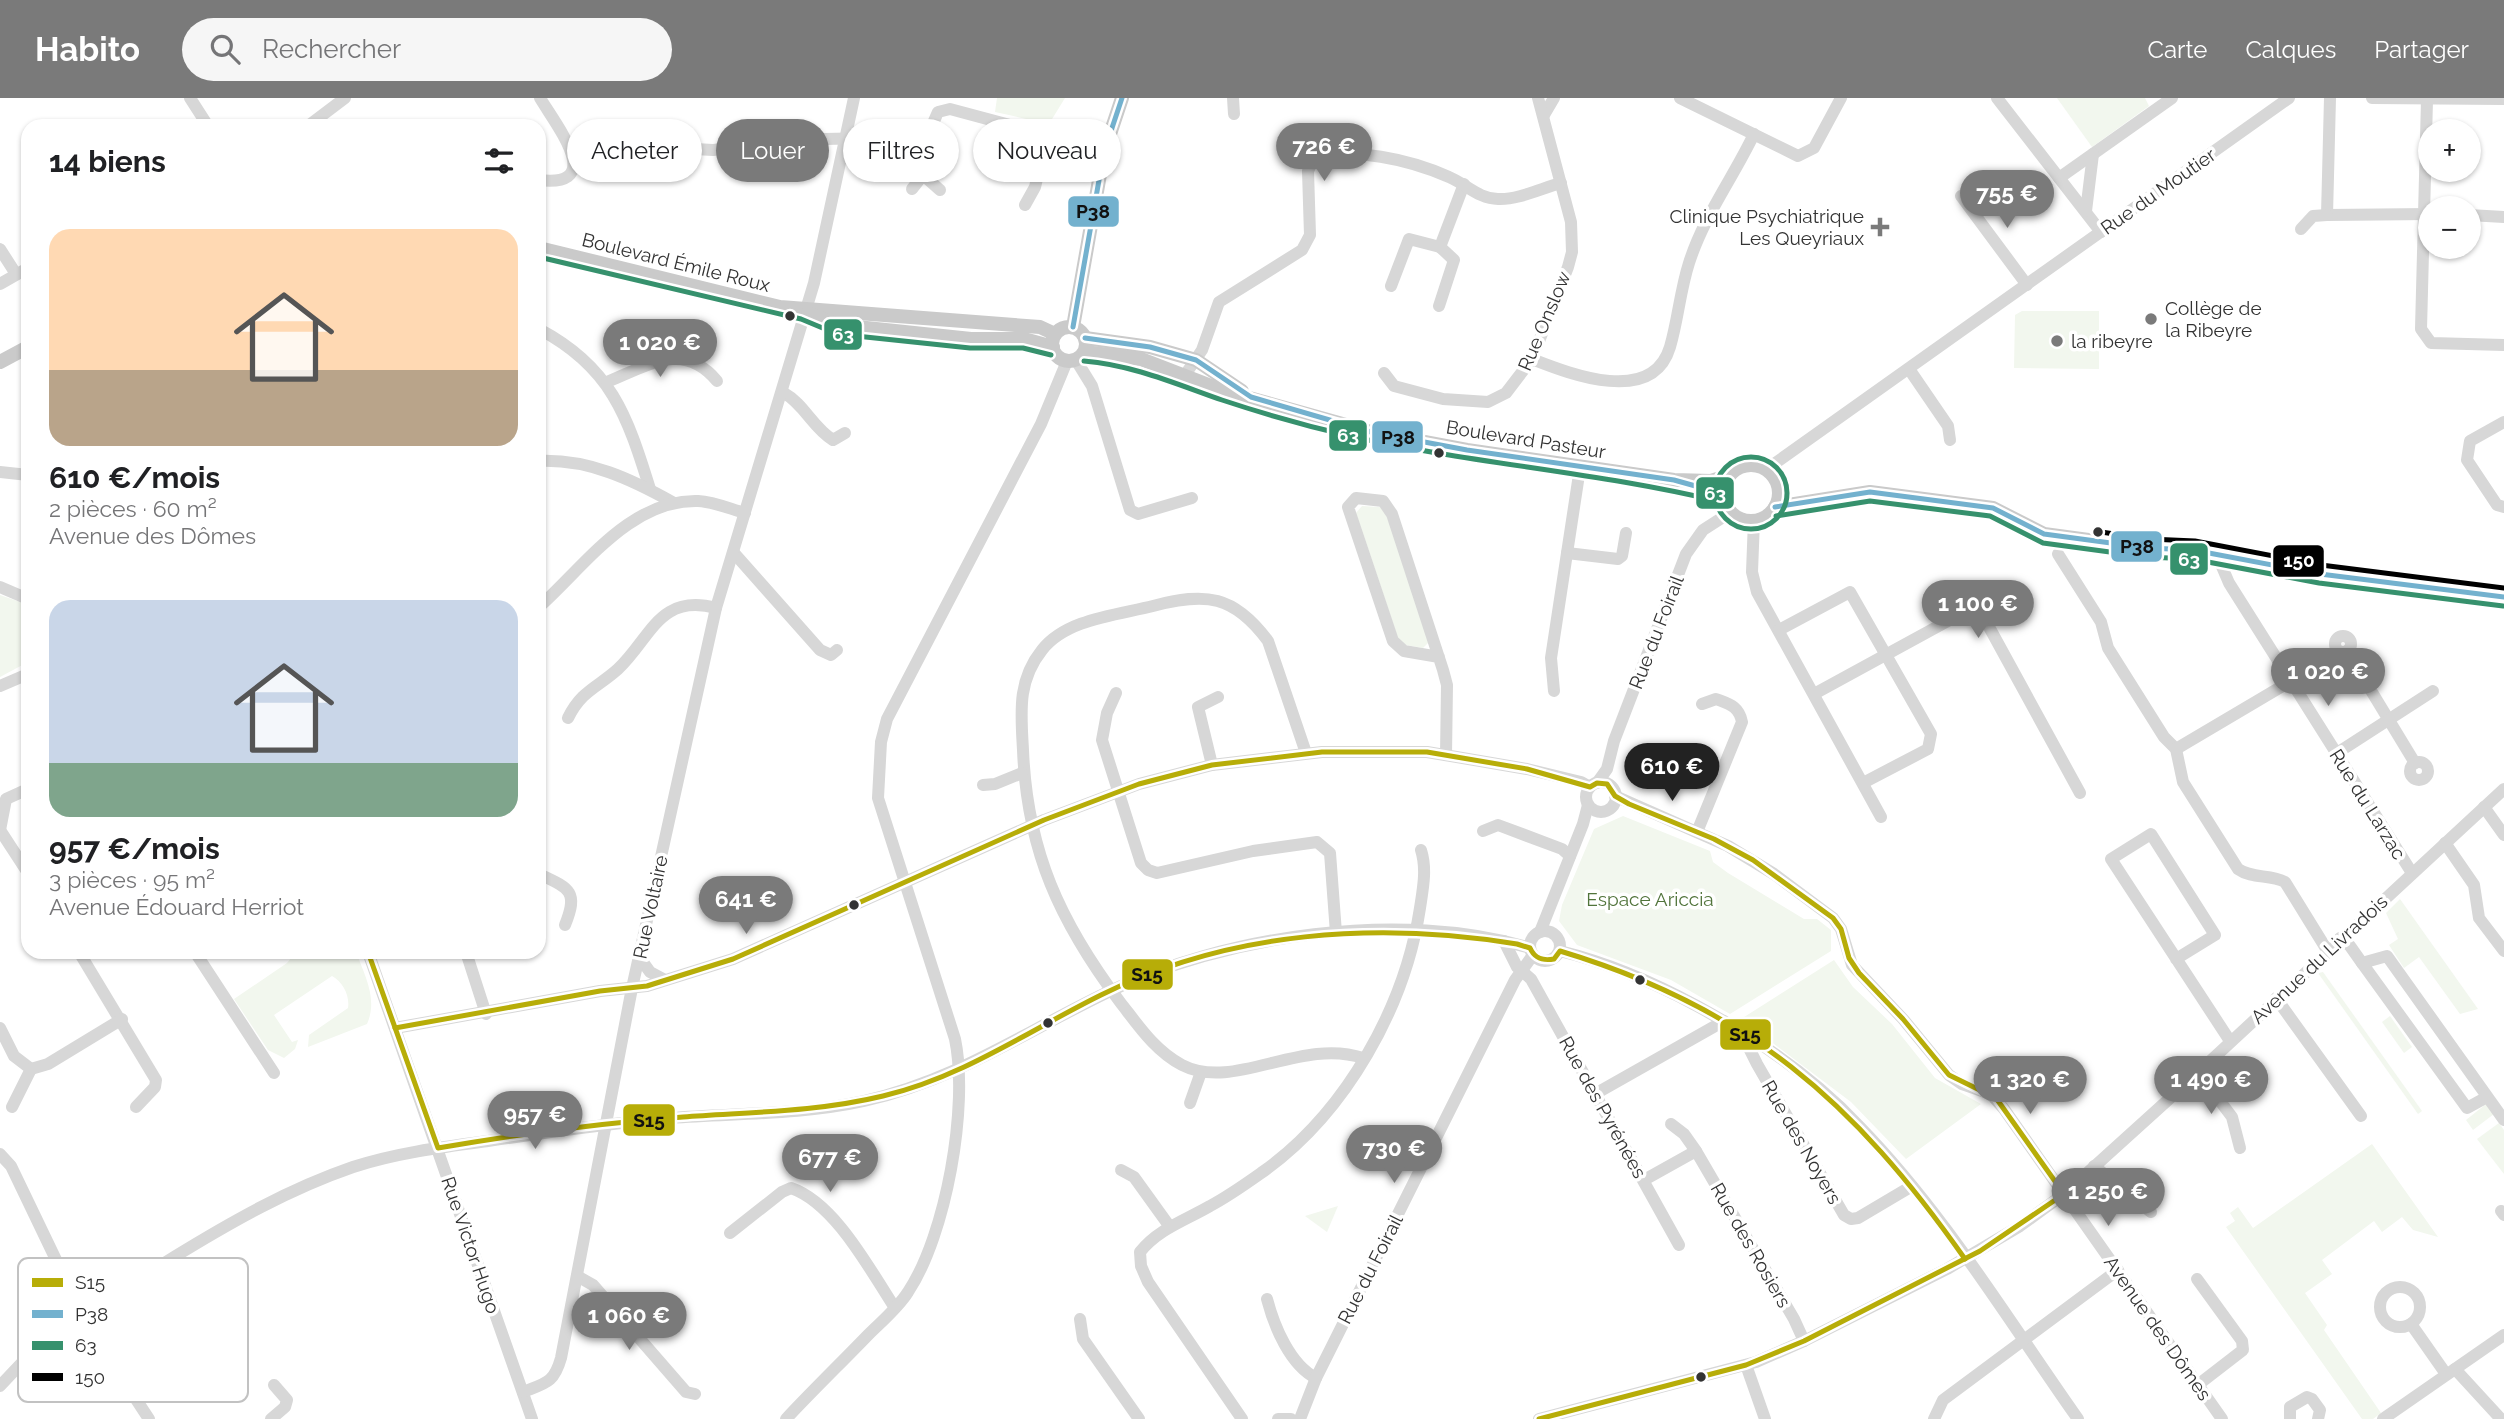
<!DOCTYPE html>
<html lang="fr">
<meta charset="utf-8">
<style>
body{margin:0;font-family:Raleway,sans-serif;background:#f6f6f6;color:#202124;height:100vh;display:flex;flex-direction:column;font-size:26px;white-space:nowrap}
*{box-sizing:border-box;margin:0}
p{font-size:23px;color:#757577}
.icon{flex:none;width:38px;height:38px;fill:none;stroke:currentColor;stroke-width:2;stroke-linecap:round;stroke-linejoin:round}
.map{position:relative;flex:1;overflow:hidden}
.side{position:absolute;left:21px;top:21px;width:525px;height:840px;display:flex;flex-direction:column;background:#fff;border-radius:21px;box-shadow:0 2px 5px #0004}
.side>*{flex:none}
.guide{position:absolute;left:567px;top:21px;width:665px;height:63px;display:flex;gap:14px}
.fabs{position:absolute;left:2418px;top:21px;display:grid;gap:14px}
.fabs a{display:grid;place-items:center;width:63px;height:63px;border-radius:50%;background:#fff;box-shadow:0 2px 5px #0004;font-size:35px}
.price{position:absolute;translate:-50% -60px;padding:0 16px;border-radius:24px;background:#7a7a7a;color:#fff;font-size:23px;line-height:46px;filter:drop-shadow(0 2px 4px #0008)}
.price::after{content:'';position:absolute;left:50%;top:42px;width:21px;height:16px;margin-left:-10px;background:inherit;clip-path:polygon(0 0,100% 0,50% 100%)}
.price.on{background:#222;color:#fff}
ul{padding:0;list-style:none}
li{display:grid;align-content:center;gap:14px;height:371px;padding:0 28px}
li span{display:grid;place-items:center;height:217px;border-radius:21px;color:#555}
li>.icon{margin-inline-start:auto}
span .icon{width:126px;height:126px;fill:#fffc;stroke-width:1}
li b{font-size:30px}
h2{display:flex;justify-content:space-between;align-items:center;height:84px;padding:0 28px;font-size:30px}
.chip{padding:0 24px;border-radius:32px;background:#fff;box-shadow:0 2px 5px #0004;font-size:24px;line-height:63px}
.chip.on{background:#7a7a7a;color:#fff}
header{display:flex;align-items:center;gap:42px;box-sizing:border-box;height:98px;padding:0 35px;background:#7a7a7a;color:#fff}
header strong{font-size:33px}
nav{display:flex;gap:38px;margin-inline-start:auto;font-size:24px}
.search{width:490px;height:63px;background:#f6f6f6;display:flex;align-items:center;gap:18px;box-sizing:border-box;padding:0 24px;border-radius:38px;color:#757577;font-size:26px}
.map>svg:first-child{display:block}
</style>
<header>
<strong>Habito</strong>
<div class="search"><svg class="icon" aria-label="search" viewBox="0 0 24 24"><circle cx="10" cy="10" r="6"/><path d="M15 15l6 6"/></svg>Rechercher</div>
<nav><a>Carte</a><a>Calques</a><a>Partager</a></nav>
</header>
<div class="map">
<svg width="2504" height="1321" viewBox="0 0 2504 1321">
<rect width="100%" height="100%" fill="#fff"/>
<!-- green -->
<g fill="#f2f7ee">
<polygon points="997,0 1065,0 1049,26 995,14"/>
<polygon points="2057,0 2145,0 2149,8 2092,49"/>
<polygon points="2022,213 2099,213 2099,271 2014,270 2015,217"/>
<polygon points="1362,408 1380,409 1387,418 1429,544 1423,550 1406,547 1398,540 1356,415"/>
<polygon points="0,497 23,505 28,511 28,564 0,579"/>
<polygon points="1623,718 1710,753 1713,764 1728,775 1804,821 1817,821 1831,832 1831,853 1730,916 1671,882 1577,847 1559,823 1562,807 1594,731"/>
<polygon points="2400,801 2478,911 2460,916 2419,859 2404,870 2389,847 2398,841 2386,815"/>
<path d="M296 854H356C365 878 378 901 367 926L308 949 309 937 348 910C350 898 343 884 332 878L274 917 292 944 298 942 295 951 284 960 268 952 234 901 287 865Z"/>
<polygon points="1834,862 1853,889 1892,926 1935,980 1981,1006 1906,1061 1851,1004 1741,921"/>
<polygon points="2323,874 2422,1013 2418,1016 2318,875"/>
<polygon points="2390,918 2412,949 2404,955 2382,924"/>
<polygon points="2486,1006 2494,1016 2473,1032 2466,1022"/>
<polygon points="2499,1025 2504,1032 2504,1076 2477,1041"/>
<polygon points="2372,1046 2438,1139 2413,1132 2402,1119 2382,1134 2374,1123 2322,1162 2332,1176 2305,1195 2327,1227 2324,1232 2381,1315 2373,1321 2362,1321 2226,1129 2235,1123 2230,1115 2238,1109 2253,1130"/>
<polygon points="1338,1108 1327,1134 1305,1118"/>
</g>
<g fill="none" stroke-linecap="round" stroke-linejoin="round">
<!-- minor -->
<g stroke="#d7d7d7" stroke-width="12">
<polyline points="190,0 208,28"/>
<polyline points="1233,0 1234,16"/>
<polyline points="1680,0 1798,58 1814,50 1841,0"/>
<polyline points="1997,0 2101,134"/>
<polyline points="2330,0 2327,117 2430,116"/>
<polyline points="2372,0 2504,1"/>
<polyline points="2427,2 2421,231 2431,245 2504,247"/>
<polyline points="1544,17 1554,0"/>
<polyline points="308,28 345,0"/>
<polyline points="695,51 713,52 823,41 927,39 938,14 950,11 1043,36 1046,43 1035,89 1025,107"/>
<polyline points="923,77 940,92"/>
<polyline points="2059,80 2172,0"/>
<path d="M539 82C607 90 556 27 540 0"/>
<polyline points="912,91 923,77 927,39"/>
<polyline points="1961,98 2027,187"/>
<polyline points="2086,113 2093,56"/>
<polyline points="2469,117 2504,119"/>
<polyline points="2301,131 2313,118 2327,117"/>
<polyline points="0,151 16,176"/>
<polyline points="0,186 28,170"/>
<polyline points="1391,188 1409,141 1440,149"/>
<polyline points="1439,208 1454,162 1440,149 1464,86"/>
<path d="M539 231C611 269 627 317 650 391"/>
<path d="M1532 261C1568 275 1652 309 1670 249 1678 222 1680 193 1689 165 1704 118 1733 80 1754 36"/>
<polyline points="1076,262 1092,288 1130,412 1138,416 1192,400"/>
<polyline points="1909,271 1948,328 1950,342"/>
<polyline points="1384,275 1394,288 1443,301 1488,304 1506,295 1532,261 1568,169 1572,154 1571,124 1538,0"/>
<path d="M1185 277 1202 252 1219 204 1302 152 1310 137 1308 73 1312 64C1349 46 1413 63 1449 79 1466 86 1479 101 1498 101 1518 102 1542 90 1561 85"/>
<path d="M607 284C647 268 683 242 717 283"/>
<path d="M784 295C804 306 813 330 833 342L845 335"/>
<polyline points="2504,324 2470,343 2467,362 2497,407 2504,409"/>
<path d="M539 363C589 361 631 381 674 405"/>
<polyline points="1767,371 2289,0"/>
<polyline points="0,374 28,377"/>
<polyline points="1754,422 1752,474 1757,494 1881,719"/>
<polyline points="734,455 820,552 831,557 837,552"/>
<polyline points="1567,455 1618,461 1622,458 1626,435"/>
<path d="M2058 456 2101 524 2108 550 2164 639 2176 651 2183 684 2238 771C2252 781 2270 776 2285 784L2327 852"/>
<polyline points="2217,457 2229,485 2412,775"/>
<polyline points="0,489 28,501"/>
<path d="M539 509C584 469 630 401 698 403 715 404 730 411 745 415"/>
<polyline points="1779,532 1850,494 1931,636 1928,651 1863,685"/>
<circle cx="2343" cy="546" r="8"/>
<polyline points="2347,553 2415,665"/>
<polyline points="1439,559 1404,553 1393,543 1348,409 1356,400 1383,403 1392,416 1443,572 1447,587 1446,657"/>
<polyline points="0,588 28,576"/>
<polyline points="1554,593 1551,560 1580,370"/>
<polyline points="1116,595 1107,615 1102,642 1141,765 1148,772 1157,775 1253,753 1317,744 1330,755 1336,835"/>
<polyline points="1814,596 1977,507 2080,695"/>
<path d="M568 620C582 592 597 590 618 571 651 540 659 495 716 510"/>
<polyline points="2176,651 2291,583"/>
<path d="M1306 655 1268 543C1234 497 1206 494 1153 508 1117 517 1066 521 1042 552 1017 583 1021 615 1023 652 1027 753 1060 824 1120 904 1138 927 1155 953 1182 967 1234 994 1301 939 1363 960"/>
<polyline points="2337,655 2433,593"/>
<circle cx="2419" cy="673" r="9"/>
<polyline points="1212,667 1198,609 1218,599"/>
<circle cx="1601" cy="699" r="15"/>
<polyline points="1597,685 1607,671 1614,643 1686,456 1703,432 1731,414"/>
<polyline points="983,687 995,686 1022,675"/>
<polyline points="1615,698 1728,748 1774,776 1833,820 1841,831 1852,867 1903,921 1949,977 1962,986 1991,996 2004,1011 2222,1321"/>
<polyline points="2484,709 2504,737"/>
<polyline points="0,732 6,701 28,691"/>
<polyline points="0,732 28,775"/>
<polyline points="1483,733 1498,727 1562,751 1570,758"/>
<path d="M1697 734 1742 624C1739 608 1729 606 1716 601L1702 606"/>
<polyline points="2445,745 2474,787 2479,820 2504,853"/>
<path d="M539 776C569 790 579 793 565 827"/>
<circle cx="1545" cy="848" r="15"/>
<polyline points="1540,834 1583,726 1588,707"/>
<polyline points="2340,840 2350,848 2362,865"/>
<polyline points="1504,843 1517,869 1531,881 1679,1147"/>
<path d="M1560 853C1609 865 1653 884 1697 908 1756 940 1813 979 1859 1028 1944 1115 2008 1222 2078 1321"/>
<polyline points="79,854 156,982 155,989 136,1009"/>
<polyline points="195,854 274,975"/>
<polyline points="368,854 532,1321"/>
<polyline points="466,854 486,916"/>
<polyline points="640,860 650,874 665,882"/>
<polyline points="2176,861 2215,837 2151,736 2111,761 2230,943"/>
<polyline points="2276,900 2361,1018"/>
<polyline points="0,930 14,958 31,971 12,1009"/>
<polyline points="395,930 600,893 647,888 733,861 1044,722 1139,686 1212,667 1322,654 1427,654 1527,671 1581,684 1590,689"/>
<polyline points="1749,939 1749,950 1757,966 1844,1117 1851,1121 1858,1120 1912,1088"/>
<polyline points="31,971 48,966 122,921"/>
<polyline points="2198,974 2232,1019 2240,1050"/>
<polyline points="1595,996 1724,923"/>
<polyline points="2487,999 2467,1010 2362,865 2387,858 2504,1022"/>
<polyline points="1190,1005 1201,974"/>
<polyline points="1671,1026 1684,1036 1696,1053"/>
<polyline points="0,1056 11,1068 71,1193"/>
<polyline points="2094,1068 2151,1114"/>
<polyline points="1121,1072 1134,1079 1170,1129"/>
<polyline points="1644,1082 1696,1053 1794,1221 1804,1243"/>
<polyline points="2501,1113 2504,1117"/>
<path d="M730 1135 782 1094 791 1090C835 1105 870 1172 895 1210"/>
<polyline points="577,1178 593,1187 686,1294 695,1296"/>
<polyline points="2197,1181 2242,1243 2243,1252 2199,1286"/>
<circle cx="2400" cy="1209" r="20"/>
<path d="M1267 1201C1274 1228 1290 1267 1316 1280"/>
<polyline points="1080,1221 1083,1241 1139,1321"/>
<path d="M86 1225V1206L71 1193 52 1194 39 1211C38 1229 54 1249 75 1238 86 1232 90 1216 100 1208 123 1189 149 1175 174 1159 231 1124 289 1091 353 1069 396 1055 443 1049 488 1043 549 1034 610 1025 671 1020 736 1015 801 1017 864 1003 956 982 1023 935 1106 895 1224 837 1402 811 1530 850"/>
<polyline points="86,1225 149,1321"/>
<polyline points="2411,1226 2446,1276"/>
<polyline points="1746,1267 1765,1321"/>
<polyline points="2455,1271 2501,1321"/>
<polyline points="0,1288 49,1236"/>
<path d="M523 1294C546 1285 554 1285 561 1260L632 890 716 510 814 185 854 0"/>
<polyline points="271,1321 285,1309 287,1302 274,1287"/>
<path d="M786 1321C813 1292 841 1265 868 1237 882 1223 898 1210 908 1194 946 1137 969 1008 955 941L878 700 881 644 887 621 1041 326 1067 263"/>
<path d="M1242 1321 1148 1184 1141 1168 1140 1154C1158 1131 1186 1122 1210 1108 1229 1098 1247 1085 1264 1073 1346 1014 1405 909 1420 810 1423 790 1427 771 1421 752"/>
<polyline points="1278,1321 1291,1321"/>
<polyline points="1300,1321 1316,1280 1515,882 1533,857"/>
<polyline points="1539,1321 1756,1264 1804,1243 1947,1171 2020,1128 2064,1096 2179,992 2504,691"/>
<polyline points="1934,1321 1943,1302 2118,1172"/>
<polyline points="2290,1321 2290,1309 2307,1299 2312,1301 2320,1312 2318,1321"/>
<polyline points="2383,1321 2504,1237"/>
</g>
<!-- major -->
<g stroke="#cacaca" stroke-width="14">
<polyline points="539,150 780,209 1040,229 1055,236"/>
<polyline points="808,215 838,227 971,241 1024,241 1053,249"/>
<circle cx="1069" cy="246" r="17"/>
<polyline points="1073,229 1104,54 1122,0"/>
<polyline points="1085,240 1150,249 1196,262 1242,293"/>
<polyline points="1085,254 1141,261 1224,293 1371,334 1467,352 1674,382 1711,383 1730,377"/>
<polyline points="0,264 28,249"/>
<circle cx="1751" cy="395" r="28"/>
<polyline points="1775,409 1870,394 1993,410 2044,436 2148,450 2193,452 2320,476 2504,499"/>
</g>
<!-- bus-1 casing -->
<g stroke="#fff" stroke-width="10">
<g id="bus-1">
<path d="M368 854 438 1050C519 1036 601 1025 683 1019 750 1014 817 1014 883 998 963 979 1028 933 1101 897 1229 833 1378 823 1517 846L1530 850C1535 861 1543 863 1554 861L1560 853C1747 909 1854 1003 1965 1161"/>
<polyline points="395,930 600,893 647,888 733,861 1044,722 1139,686 1212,667 1322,654 1427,654 1527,671 1590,689 1597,685 1607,686 1615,698 1629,706 1714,741 1753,762 1833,820 1841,831 1849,860 1859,875 1903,921 1949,977 1996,1000 2064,1096 1980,1153 1804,1243 1746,1267 1539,1321"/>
</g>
</g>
<!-- bus-2 casing -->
<g stroke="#fff" stroke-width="10">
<g id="bus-2">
<polyline points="1073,229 1104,54 1122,0"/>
<polyline points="1085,240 1150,249 1196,262 1251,299 1371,334 1467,352 1674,382 1724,396"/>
<polyline points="1775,409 1870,394 1993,410 2044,436 2148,450 2193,452 2320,476 2504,499"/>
</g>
</g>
<!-- bus-3 casing -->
<g stroke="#fff" stroke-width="10">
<g id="bus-3">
<polyline points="539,159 801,221 837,236 970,250 1023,250 1051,257"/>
<path d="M1084 263C1133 267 1176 286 1222 302 1264 316 1307 328 1350 338 1473 366 1599 374 1722 404"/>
<circle cx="1751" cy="395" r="36"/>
<polyline points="1776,418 1870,403 1990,418 2043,445 2147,459 2192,461 2319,485 2503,508"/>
</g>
</g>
<!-- bus-4 casing -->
<g stroke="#fff" stroke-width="10">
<polyline id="bus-4" points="2094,433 2149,441 2195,443 2321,467 2504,490"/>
</g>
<!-- bus-1 -->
<use href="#bus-1" stroke="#b7ad08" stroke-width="5"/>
<!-- bus-2 -->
<use href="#bus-2" stroke="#73b1ce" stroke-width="5"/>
<!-- bus-3 -->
<use href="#bus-3" stroke="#36916d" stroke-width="5"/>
<!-- bus-4 -->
<use href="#bus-4" stroke="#000" stroke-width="5"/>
</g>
<!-- markers -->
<g fill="#7a7a7a" stroke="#fff" stroke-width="2.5">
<path d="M1876.5 118.5h7v7h7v7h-7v7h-7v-7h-7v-7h7z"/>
<circle cx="2151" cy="221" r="7"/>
<circle cx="2057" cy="243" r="7"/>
</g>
<g fill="#333" stroke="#fff" stroke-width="2.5">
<circle cx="790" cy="218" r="6"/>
<circle cx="1439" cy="355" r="6"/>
<circle cx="2098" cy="434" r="6"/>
<circle cx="854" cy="807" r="6"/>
<circle cx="1640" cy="882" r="6"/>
<circle cx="1048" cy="925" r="6"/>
<circle cx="1701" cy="1279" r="6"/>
</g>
<g text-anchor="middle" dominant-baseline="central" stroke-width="7" stroke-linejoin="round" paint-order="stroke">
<!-- street labels -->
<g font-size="19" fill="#333" stroke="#fff">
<text transform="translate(2158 93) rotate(-35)">Rue du Moutier</text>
<text transform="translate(676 164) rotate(14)">Boulevard Émile Roux</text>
<text transform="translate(1544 223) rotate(-67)">Rue Onslow</text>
<text transform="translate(1526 341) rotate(9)">Boulevard Pasteur</text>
<text transform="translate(1656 534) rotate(-69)">Rue du Foirail</text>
<text transform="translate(2368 706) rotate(58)">Rue du Larzac</text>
<text transform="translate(650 809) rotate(-78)">Rue Voltaire</text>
<text transform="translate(2319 861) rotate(-43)">Avenue du Livradois</text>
<text transform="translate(1603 1009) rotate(61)">Rue des Pyrénées</text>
<text transform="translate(1802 1044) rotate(60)">Rue des Noyers</text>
<text transform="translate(471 1147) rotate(71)">Rue Victor Hugo</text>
<text transform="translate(1751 1147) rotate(60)">Rue des Rosiers</text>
<text transform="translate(1370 1171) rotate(-63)">Rue du Foirail</text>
<text transform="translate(2158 1230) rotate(55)">Avenue des Dômes</text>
</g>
<!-- poi labels -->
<g font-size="19" fill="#333" stroke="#fff" text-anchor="start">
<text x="1864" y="118" text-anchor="end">Clinique Psychiatrique<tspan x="1864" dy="22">Les Queyriaux</tspan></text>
<text x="2165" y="210">Collège de<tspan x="2165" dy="22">la Ribeyre</tspan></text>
<text x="2071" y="243">la ribeyre</text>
</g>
<!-- park labels -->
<g font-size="19" fill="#51743b" stroke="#fff">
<text x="1650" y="801">Espace Ariccia</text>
</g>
</g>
<!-- legend -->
<rect x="18" y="1160" width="230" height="144" rx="10" fill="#fff" stroke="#c2c2c2" stroke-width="2"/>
<rect x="32" y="1180" width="31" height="9" fill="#b7ad08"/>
<rect x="32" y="1212" width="31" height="8" fill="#73b1ce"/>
<rect x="32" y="1243" width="31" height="9" fill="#36916d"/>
<rect x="32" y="1275" width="31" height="8" fill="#000"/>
<g font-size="19" fill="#333">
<text x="75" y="1191">S15</text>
<text x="75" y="1223">P38</text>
<text x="75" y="1254">63</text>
<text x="75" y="1286">150</text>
</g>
<g stroke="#fff" stroke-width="2.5">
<rect x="1067" y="97" width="53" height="33" rx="7" fill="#73b1ce"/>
<rect x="823" y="220" width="40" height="33" rx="7" fill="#36916d"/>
<rect x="1328" y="321" width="40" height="33" rx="7" fill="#36916d"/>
<rect x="1371" y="322" width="53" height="34" rx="7" fill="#73b1ce"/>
<rect x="1695" y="378" width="40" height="34" rx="7" fill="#36916d"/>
<rect x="2110" y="432" width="53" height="33" rx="7" fill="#73b1ce"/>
<rect x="2169" y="444" width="40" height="34" rx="7" fill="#36916d"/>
<rect x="2272" y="446" width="53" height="34" rx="7" fill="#000"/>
<rect x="1121" y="860" width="53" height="33" rx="7" fill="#b7ad08"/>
<rect x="1719" y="920" width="53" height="33" rx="7" fill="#b7ad08"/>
<rect x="622" y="1005" width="54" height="34" rx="7" fill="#b7ad08"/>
</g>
<g font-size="19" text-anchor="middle" font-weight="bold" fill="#fff">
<text x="843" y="243">63</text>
<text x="1348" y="344">63</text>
<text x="1715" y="402">63</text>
<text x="2189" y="468">63</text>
<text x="2299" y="469">150</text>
</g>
<g font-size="19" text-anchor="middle" font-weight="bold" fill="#111">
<text x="1093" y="120">P38</text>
<text x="1398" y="346">P38</text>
<text x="2137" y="455">P38</text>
<text x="1147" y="883">S15</text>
<text x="1745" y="943">S15</text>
<text x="649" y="1029">S15</text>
</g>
</svg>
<div class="fabs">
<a>+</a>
<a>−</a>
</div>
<b class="price" style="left:1324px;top:85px">726 €</b>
<b class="price" style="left:2007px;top:132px">755 €</b>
<b class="price" style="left:660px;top:281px">1 020 €</b>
<b class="price" style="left:1978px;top:542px">1 100 €</b>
<b class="price" style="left:2328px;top:610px">1 020 €</b>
<b class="price on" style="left:1672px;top:705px">610 €</b>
<b class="price" style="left:746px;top:838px">641 €</b>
<b class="price" style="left:2030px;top:1018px">1 320 €</b>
<b class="price" style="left:2211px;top:1018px">1 490 €</b>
<b class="price" style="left:535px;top:1053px">957 €</b>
<b class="price" style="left:1394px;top:1087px">730 €</b>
<b class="price" style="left:830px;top:1096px">677 €</b>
<b class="price" style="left:2108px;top:1130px">1 250 €</b>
<b class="price" style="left:629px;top:1254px">1 060 €</b>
<div class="guide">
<a class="chip">Acheter</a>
<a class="chip on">Louer</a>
<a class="chip">Filtres</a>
<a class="chip">Nouveau</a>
</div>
<section class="side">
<h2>14 biens<svg class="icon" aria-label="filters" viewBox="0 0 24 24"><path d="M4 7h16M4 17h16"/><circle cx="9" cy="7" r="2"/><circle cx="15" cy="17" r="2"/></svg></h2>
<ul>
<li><span style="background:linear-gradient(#ffd9b3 65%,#b9a48a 0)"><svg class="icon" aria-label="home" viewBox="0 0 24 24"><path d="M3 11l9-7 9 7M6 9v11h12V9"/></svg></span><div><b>610 €/mois</b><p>2 pièces · 60 m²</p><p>Avenue des Dômes</p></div></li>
<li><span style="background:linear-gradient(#c9d6e8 75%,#7fa58c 0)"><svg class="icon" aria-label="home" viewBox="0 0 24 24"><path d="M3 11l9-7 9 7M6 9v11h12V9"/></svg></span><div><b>957 €/mois</b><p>3 pièces · 95 m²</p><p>Avenue Édouard Herriot</p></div></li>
</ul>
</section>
</div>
